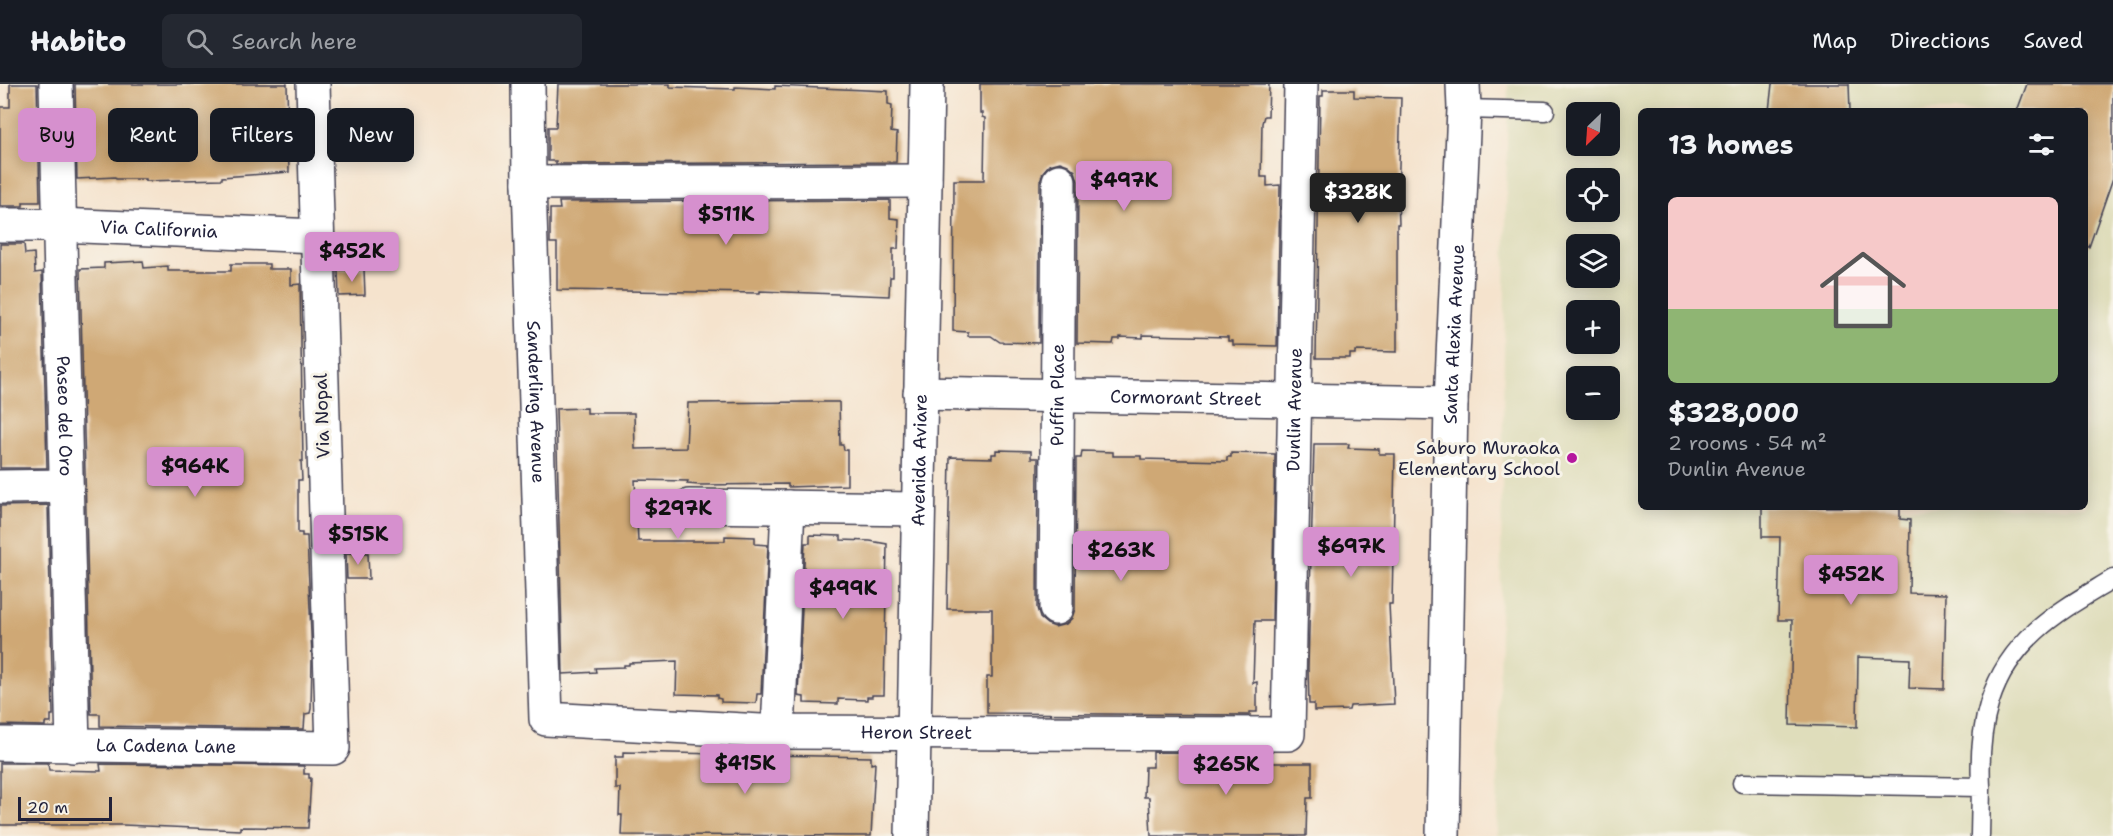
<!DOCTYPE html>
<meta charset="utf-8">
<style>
body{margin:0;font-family:"Shantell Sans",sans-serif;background:#242831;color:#f1f3f6;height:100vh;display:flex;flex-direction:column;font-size:22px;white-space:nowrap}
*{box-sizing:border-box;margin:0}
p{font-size:20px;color:#9ea1a6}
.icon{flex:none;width:33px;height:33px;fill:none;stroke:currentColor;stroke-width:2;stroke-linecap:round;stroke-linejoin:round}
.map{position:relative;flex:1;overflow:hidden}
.panel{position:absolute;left:1638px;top:24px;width:450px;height:402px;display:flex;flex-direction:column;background:#171b24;border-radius:9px;box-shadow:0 3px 15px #0003}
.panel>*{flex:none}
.hud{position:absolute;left:18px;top:24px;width:570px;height:54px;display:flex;gap:12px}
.needle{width:39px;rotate:205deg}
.controls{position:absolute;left:1566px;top:18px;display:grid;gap:12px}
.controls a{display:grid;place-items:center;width:54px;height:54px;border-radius:9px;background:#171b24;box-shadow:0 3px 15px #0003;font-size:30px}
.scale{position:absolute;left:18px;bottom:15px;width:94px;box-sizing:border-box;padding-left:6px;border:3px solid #22223b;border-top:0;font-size:16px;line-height:21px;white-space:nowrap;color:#22223b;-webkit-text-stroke:4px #f7f3e8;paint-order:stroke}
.price{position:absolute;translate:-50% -51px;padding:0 14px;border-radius:6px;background:#d690ce;color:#111;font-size:20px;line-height:39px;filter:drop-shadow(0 2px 3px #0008)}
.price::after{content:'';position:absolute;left:50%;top:36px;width:18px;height:14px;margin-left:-9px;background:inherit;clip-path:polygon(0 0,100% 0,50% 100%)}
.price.current{background:#222;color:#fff}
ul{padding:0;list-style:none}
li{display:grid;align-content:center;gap:12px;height:318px;padding:0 30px}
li+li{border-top:2px solid #363941}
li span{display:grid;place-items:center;height:186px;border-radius:9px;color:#555}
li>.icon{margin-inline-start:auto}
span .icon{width:108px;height:108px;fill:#fffc;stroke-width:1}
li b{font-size:26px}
h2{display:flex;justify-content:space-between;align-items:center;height:72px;padding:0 30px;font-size:26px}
.chip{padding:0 21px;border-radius:9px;background:#171b24;box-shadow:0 3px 15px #0003;font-size:21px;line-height:54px}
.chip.current{background:#d690ce;color:#111}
header{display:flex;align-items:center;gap:36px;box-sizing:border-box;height:84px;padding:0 30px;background:#171b24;border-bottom:2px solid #363941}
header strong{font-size:28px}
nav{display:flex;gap:33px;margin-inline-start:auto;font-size:21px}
.search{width:420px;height:54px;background:#242831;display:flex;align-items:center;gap:15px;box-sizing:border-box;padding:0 21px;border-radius:9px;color:#9ea1a6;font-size:22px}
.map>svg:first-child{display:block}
</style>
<header>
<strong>Habito</strong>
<div class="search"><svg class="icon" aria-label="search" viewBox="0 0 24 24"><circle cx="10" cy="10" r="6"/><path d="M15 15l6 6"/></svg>Search here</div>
<nav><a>Map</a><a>Directions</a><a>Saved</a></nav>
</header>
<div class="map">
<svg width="2113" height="752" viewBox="0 0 2113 752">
<rect width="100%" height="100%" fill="#f7f3e8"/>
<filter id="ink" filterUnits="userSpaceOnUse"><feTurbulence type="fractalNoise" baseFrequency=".0167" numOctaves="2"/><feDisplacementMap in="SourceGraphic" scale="12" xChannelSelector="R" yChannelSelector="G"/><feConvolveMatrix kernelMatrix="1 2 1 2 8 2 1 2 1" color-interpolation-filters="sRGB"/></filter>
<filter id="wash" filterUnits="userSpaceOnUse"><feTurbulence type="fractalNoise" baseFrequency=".008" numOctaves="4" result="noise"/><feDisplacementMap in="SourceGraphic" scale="24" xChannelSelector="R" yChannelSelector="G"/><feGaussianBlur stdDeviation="1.35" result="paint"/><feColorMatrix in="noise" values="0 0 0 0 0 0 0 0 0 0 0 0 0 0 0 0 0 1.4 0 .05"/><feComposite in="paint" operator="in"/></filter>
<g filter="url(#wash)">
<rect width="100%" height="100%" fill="#f5e3cd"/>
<!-- built -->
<path fill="#dfddbb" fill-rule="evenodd" d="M1508 0H2113V752H1497ZM1641 27H2085V423H1641ZM1576 28H1610V62H1576ZM1576 94H1610V128H1576ZM1576 160H1610V194H1576ZM1576 226H1610V260H1576ZM1576 292H1610V326H1576Z"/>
<g id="blocks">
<!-- building -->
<g fill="#cfa875">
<polygon points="10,0 37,0 40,118 23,118 23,122 0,122 0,23 10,23"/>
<polygon points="75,0 287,0 289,88 222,93 222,95 146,97 146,95 116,95 115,93 77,95"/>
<polygon points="558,0 670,0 670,3 735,5 735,3 775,5 775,2 888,7 888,20 892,21 891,48 897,49 896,78 556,80 556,77 548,77 548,43 556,43"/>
<polygon points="980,0 1269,0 1268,32 1264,32 1262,39 1261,93 1267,93 1267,102 1280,101 1277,262 1233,261 1233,257 1228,257 1228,253 1143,251 1143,254 1120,253 1120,255 1114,255 1113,260 1077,259 1078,97 1075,87 1068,81 1060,78 1049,81 1043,88 1040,97 1039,259 1000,258 991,252 968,252 968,248 953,247 954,96 984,96 985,34 982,33 982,29 980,29"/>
<polygon points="1772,0 1849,0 1850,27 1769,27"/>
<polygon points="2027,0 2113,0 2113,94 2089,163 2085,163 2085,27 2017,27"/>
<polygon points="1323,6 1354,6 1354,13 1401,14 1398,115 1399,140 1397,140 1397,268 1355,267 1355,270 1350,270 1350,274 1316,274 1320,12 1323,12"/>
<polygon points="890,116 890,134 899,135 898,165 893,165 893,193 890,193 889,212 760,207 760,209 557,206 557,159 550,159 550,125 560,125 559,118"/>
<polygon points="0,160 24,160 25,170 34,169 35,189 42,188 47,384 0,384"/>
<polygon points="143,177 144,184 168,182 168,187 231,187 231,180 269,180 269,185 291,185 291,201 300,200 303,377 301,377 302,396 298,396 298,449 302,449 302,452 307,452 312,575 311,625 310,629 305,630 304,645 100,642 100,630 91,630 80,185 104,184 104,179"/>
<polygon points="364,185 365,211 339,212 338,186"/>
<polygon points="815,318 839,318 840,361 843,361 844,366 847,366 847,401 788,403 788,400 700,401 687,400 688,397 635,396 638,457 725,457 725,452 755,453 755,460 768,461 761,610 757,610 756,619 721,618 721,615 717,614 717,611 676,610 677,577 629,579 629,581 624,581 624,583 595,584 596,588 563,590 556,325 587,324 587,329 634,329 635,365 686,364 688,319"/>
<polygon points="1314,360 1349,360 1348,364 1379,365 1379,370 1395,370 1392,520 1389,520 1394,620 1350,622 1349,626 1314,627 1314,620 1309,620 1308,584"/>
<polygon points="996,366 1031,367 1031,374 1038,374 1037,524 1040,534 1047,540 1055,543 1066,540 1072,534 1075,525 1076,374 1081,374 1082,367 1113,368 1113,372 1141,372 1141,375 1227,377 1227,373 1231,373 1231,369 1275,370 1272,537 1255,537 1253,599 1257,598 1257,628 1250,628 1250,631 987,629 987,593 992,593 992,525 947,525 950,373 992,374 992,370 996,370"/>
<polygon points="48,421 53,631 51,631 51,639 45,639 45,642 0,641 0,422"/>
<polygon points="1762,423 1900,423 1900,435 1910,436 1909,509 1946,510 1944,605 1909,604 1910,575 1858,573 1857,643 1790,641 1792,536 1778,536 1780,453 1762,453"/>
<polygon points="810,451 841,452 841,456 870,457 887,460 884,611 872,611 872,613 867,613 867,616 838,615 838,620 804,619 804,613 798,612 805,459 810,459"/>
<polygon points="346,469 368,469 369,495 347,495"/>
<polygon points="623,668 871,673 871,680 875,679 871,752 621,751 622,731 619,731 620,704 615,704 615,673 623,673"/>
<polygon points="1153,668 1252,669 1252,679 1312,679 1312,714 1307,714 1306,752 1151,752 1149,713 1144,713 1145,683 1153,683"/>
<polygon points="0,679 48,679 49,686 101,687 100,680 304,682 304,690 309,690 309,694 311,694 308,744 240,743 240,746 123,741 0,741"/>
</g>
</g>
</g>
<g filter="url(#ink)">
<use href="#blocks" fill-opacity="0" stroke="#423f51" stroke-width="1.5"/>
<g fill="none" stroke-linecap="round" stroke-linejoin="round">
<!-- lane casing -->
<g stroke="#423f51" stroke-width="21">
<g id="lane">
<polyline points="1464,25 1545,27"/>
<polyline points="1742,699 1981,703 1980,752"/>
<path d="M1981 703C1978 642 1989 589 2036 547 2059 526 2087 511 2113 495"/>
</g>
</g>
<!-- street casing -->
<g stroke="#423f51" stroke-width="36">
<g id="street">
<path id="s1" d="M56 0 73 662"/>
<path id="s2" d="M528 0 529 99 546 635 778 648 1288 650 1301 0"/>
<polyline points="529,99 925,97"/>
<path id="s3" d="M0 141H59L316 152"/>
<path id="s4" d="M920 309 1451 319"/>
<polyline points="0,403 66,402"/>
<polyline points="689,422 918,425"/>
<path id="s5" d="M1056 524 1059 97"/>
<polyline points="778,648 788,423"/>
<path id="s6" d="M0 660 333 664 313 0"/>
<path id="s7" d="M912 752 927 0"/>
<path id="s8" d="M1443 752 1451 319 1464 25 1463 0"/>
</g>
</g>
<!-- lane -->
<use href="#lane" stroke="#fff" stroke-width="18"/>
<!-- street -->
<use href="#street" stroke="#fff" stroke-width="33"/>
</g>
</g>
<!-- markers -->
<circle fill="#b5179e" stroke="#f7f3e8" stroke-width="2" cx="1572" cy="374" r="6"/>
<g text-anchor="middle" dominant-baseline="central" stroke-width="6" stroke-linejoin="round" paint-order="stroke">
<!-- street labels -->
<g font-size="18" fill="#22223b" stroke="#f7f3e8">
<text stroke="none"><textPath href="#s3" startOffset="159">Via California</textPath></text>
<text stroke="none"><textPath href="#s8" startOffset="502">Santa Alexia Avenue</textPath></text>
<text stroke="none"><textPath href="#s5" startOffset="213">Puffin Place</textPath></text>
<text stroke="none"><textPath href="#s4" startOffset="266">Cormorant Street</textPath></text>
<text stroke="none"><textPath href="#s2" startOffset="318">Sanderling Avenue</textPath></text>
<text stroke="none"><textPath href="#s2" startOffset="1702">Dunlin Avenue</textPath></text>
<text stroke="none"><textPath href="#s1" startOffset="332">Paseo del Oro</textPath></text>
<text transform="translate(322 332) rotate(-92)">Via Nopal</text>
<text stroke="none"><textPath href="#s7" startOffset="376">Avenida Aviare</textPath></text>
<text stroke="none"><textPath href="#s2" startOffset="1006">Heron Street</textPath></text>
<text stroke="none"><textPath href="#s6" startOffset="166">La Cadena Lane</textPath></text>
</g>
<!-- poi labels -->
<g font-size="18" fill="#22223b" stroke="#f7f3e8" text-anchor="end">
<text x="1560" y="364">Saburo Muraoka<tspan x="1560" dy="21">Elementary School</tspan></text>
</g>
</g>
</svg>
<div class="controls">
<a><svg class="needle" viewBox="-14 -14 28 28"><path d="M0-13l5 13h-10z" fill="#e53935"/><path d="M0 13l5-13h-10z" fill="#9ea1a6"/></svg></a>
<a><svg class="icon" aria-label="locate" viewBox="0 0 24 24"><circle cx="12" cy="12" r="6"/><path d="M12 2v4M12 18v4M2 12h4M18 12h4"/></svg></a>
<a><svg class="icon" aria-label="layers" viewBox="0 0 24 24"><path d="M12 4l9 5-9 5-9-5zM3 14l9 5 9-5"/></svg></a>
<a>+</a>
<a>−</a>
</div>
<div class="scale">20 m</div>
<b class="price" style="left:1124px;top:128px">$497K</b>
<b class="price current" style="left:1358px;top:140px">$328K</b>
<b class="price" style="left:726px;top:162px">$511K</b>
<b class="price" style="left:352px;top:199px">$452K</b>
<b class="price" style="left:195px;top:414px">$964K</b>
<b class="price" style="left:678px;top:456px">$297K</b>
<b class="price" style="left:358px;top:482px">$515K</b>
<b class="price" style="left:1351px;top:494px">$697K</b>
<b class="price" style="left:1121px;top:498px">$263K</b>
<b class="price" style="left:1851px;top:522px">$452K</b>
<b class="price" style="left:843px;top:536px">$499K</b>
<b class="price" style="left:745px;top:711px">$415K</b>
<b class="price" style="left:1226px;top:712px">$265K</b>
<div class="hud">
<a class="chip current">Buy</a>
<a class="chip">Rent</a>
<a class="chip">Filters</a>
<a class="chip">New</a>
</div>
<section class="panel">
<h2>13 homes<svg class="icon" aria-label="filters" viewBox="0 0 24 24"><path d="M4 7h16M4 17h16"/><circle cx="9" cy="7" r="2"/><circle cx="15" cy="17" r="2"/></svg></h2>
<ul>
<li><span style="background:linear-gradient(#f6c9c9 60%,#8fb573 0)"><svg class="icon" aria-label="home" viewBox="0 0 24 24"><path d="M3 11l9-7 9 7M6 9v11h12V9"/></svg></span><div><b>$328,000</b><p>2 rooms · 54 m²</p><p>Dunlin Avenue</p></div></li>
</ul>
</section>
</div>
